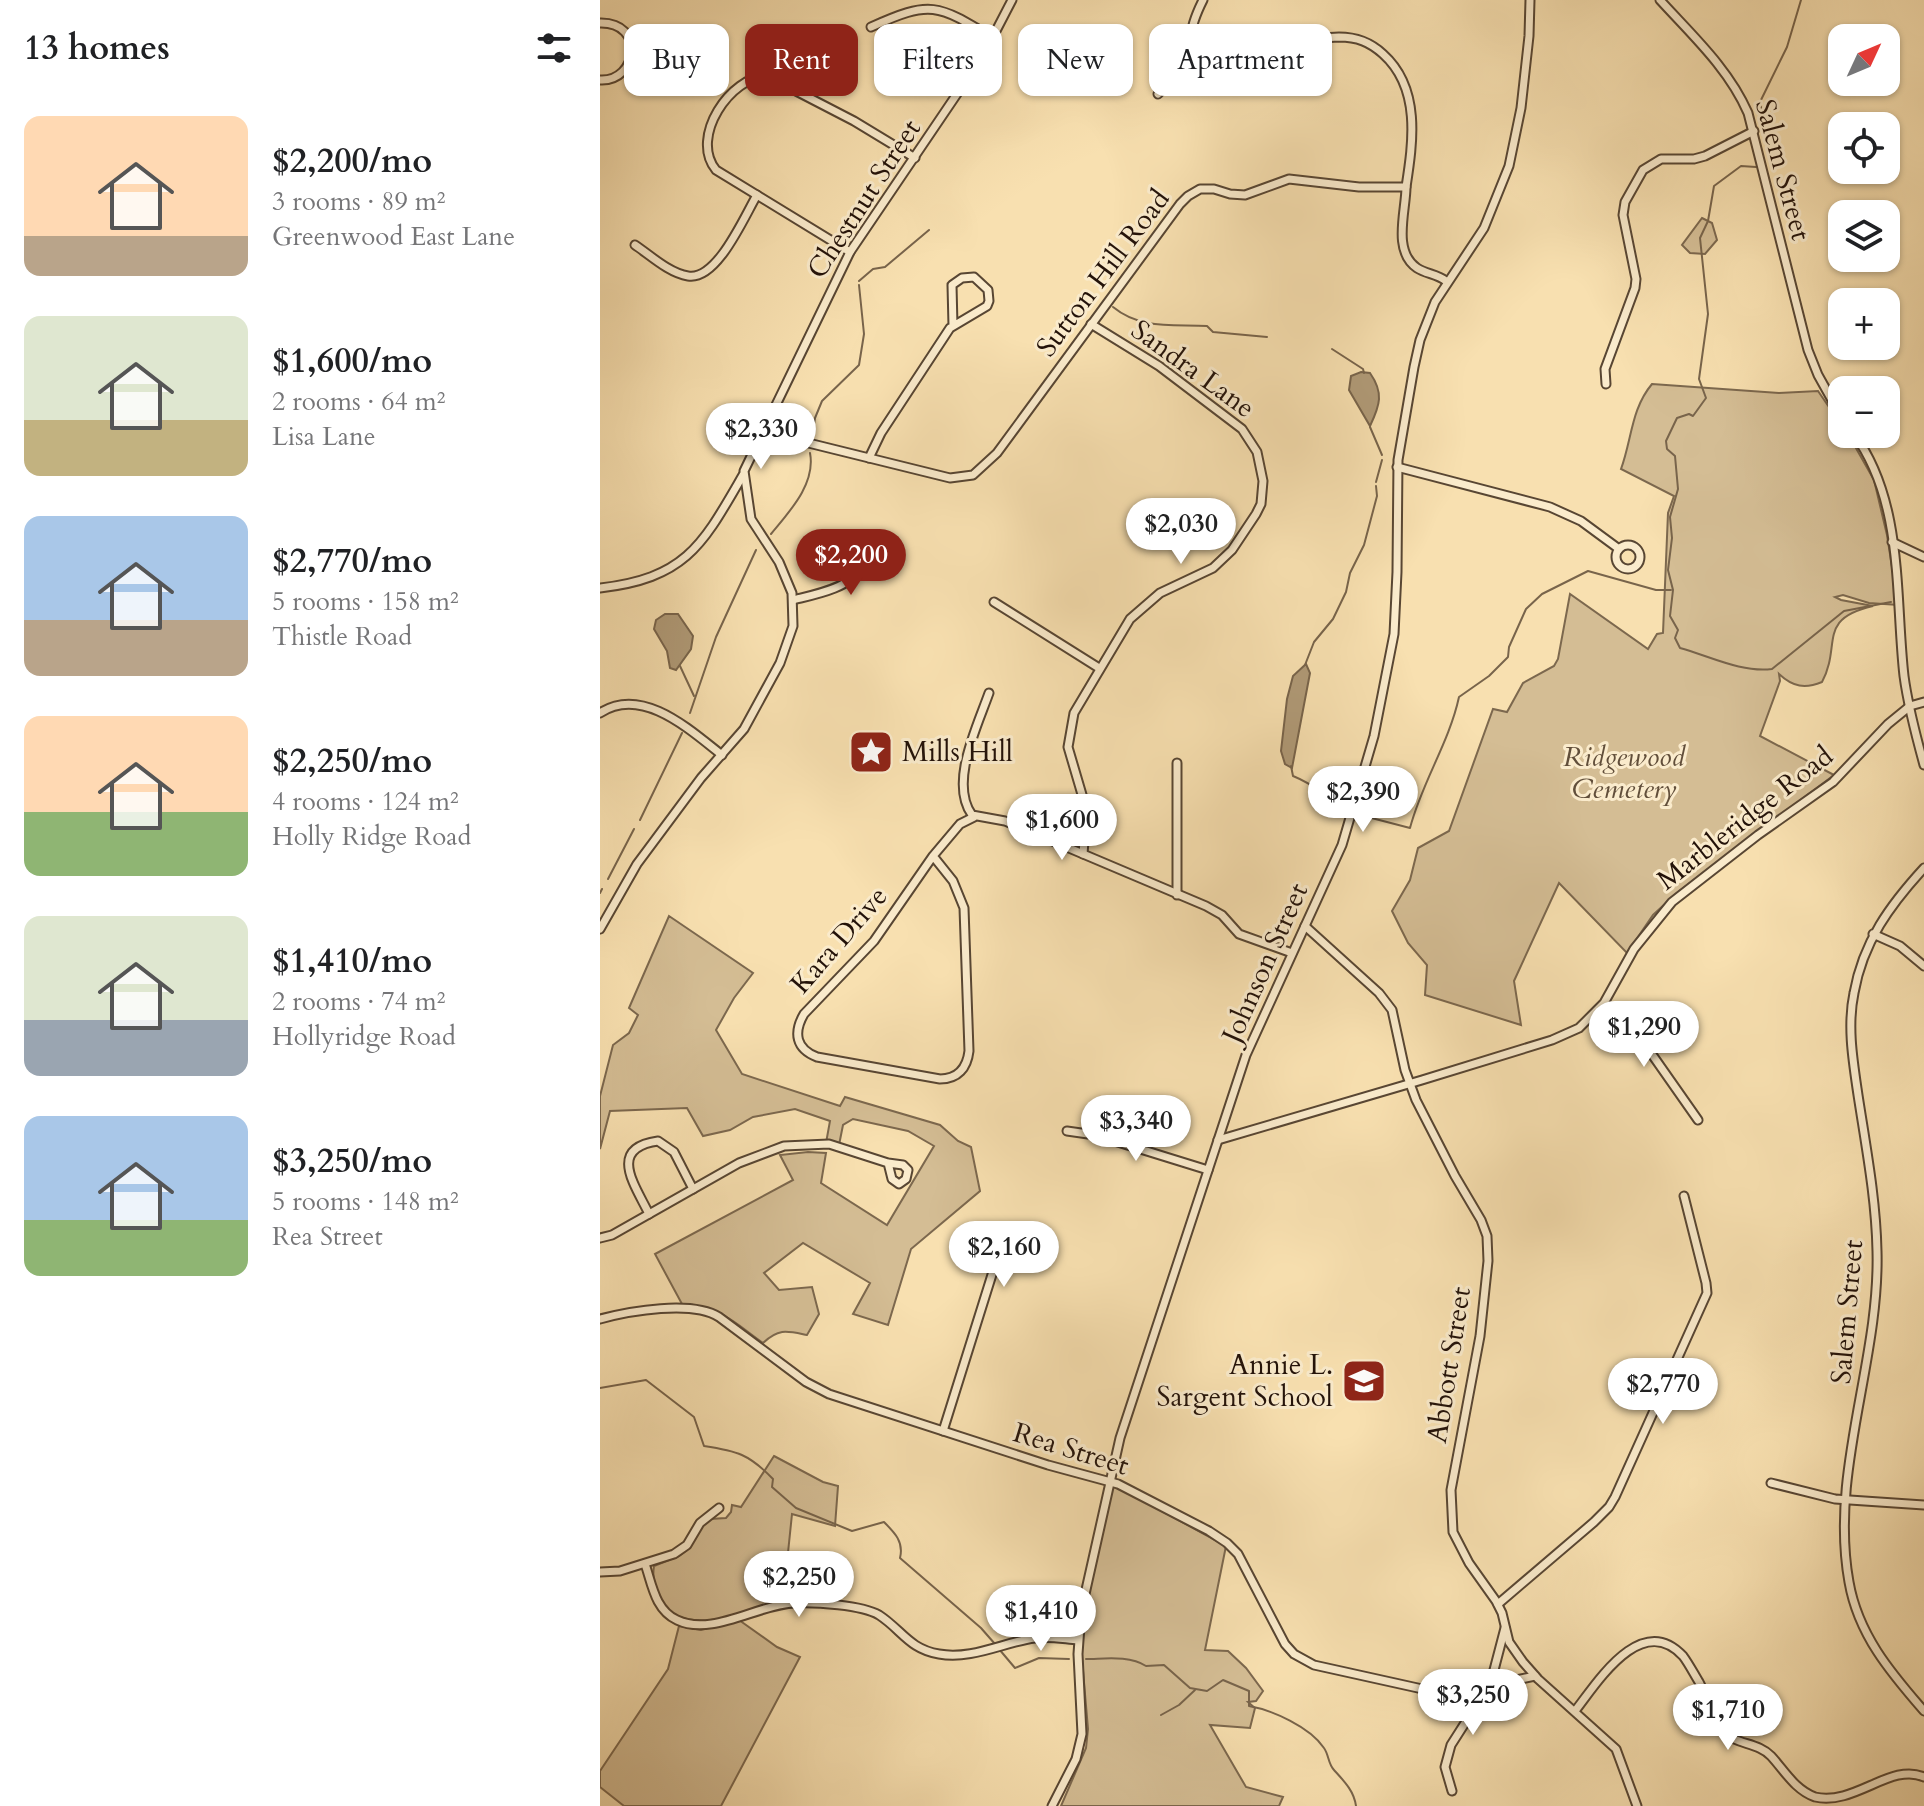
<!DOCTYPE html>
<meta charset="utf-8">
<style>
body{margin:0;font-family:Cardo,serif;background:#f2f2f2;color:#202124;height:100vh;display:flex;flex-direction:column;font-size:30px;white-space:nowrap}
*{box-sizing:border-box;margin:0}
p{font-size:26px;color:#757577}
.icon{flex:none;width:44px;height:44px;fill:none;stroke:currentColor;stroke-width:2;stroke-linecap:round;stroke-linejoin:round}
.map{position:relative;flex:1;overflow:hidden}
.sheet{display:flex;flex-direction:column;background:#fff;width:600px}
.sheet>*{flex:none}
.banner{position:absolute;left:24px;top:24px;width:760px;height:72px;display:flex;gap:16px}
.needle{width:52px;rotate:46deg}
.fabs{position:absolute;left:1228px;top:24px;display:grid;gap:16px}
.fabs a{display:grid;place-items:center;width:72px;height:72px;border-radius:16px;background:#fff;box-shadow:0 2px 6px #0004;font-size:40px}
.price{position:absolute;translate:-50% -68px;padding:0 18px;border-radius:28px;background:#fff;color:#222;font-size:26px;line-height:52px;filter:drop-shadow(0 2px 4px #0008)}
.price::after{content:'';position:absolute;left:50%;top:48px;width:24px;height:18px;margin-left:-12px;background:inherit;clip-path:polygon(0 0,100% 0,50% 100%)}
.price.on{background:#8f2418;color:#fff}
ul{padding:0;list-style:none}
li{display:flex;align-items:center;gap:24px;height:200px;padding:0 24px}
li span{display:grid;place-items:center;flex:none;width:224px;height:160px;border-radius:16px;color:#555}
li>.icon{margin-inline-start:auto}
span .icon{width:96px;height:96px;fill:#fffc;stroke-width:1}
li b{font-size:34px}
h2{display:flex;justify-content:space-between;align-items:center;height:96px;padding:0 24px;font-size:34px}
.tag{padding:0 28px;border-radius:16px;background:#fff;box-shadow:0 2px 6px #0004;font-size:28px;line-height:72px}
.tag.on{background:#8f2418;color:#fff}
main{display:flex;flex:1;min-height:0}
.map>svg:first-child{display:block}
</style>
<main>
<section class="sheet">
<h2>13 homes<svg class="icon" aria-label="filters" viewBox="0 0 24 24"><path d="M4 7h16M4 17h16"/><circle cx="9" cy="7" r="2"/><circle cx="15" cy="17" r="2"/></svg></h2>
<ul>
<li><span style="background:linear-gradient(#ffd9b3 75%,#b9a48a 0)"><svg class="icon" aria-label="home" viewBox="0 0 24 24"><path d="M3 11l9-7 9 7M6 9v11h12V9"/></svg></span><div><b>$2,200/mo</b><p>3 rooms · 89 m²</p><p>Greenwood East Lane</p></div></li>
<li><span style="background:linear-gradient(#dfe7d0 65%,#c2b280 0)"><svg class="icon" aria-label="home" viewBox="0 0 24 24"><path d="M3 11l9-7 9 7M6 9v11h12V9"/></svg></span><div><b>$1,600/mo</b><p>2 rooms · 64 m²</p><p>Lisa Lane</p></div></li>
<li><span style="background:linear-gradient(#a9c7e8 65%,#b9a48a 0)"><svg class="icon" aria-label="home" viewBox="0 0 24 24"><path d="M3 11l9-7 9 7M6 9v11h12V9"/></svg></span><div><b>$2,770/mo</b><p>5 rooms · 158 m²</p><p>Thistle Road</p></div></li>
<li><span style="background:linear-gradient(#ffd9b3 60%,#8fb573 0)"><svg class="icon" aria-label="home" viewBox="0 0 24 24"><path d="M3 11l9-7 9 7M6 9v11h12V9"/></svg></span><div><b>$2,250/mo</b><p>4 rooms · 124 m²</p><p>Holly Ridge Road</p></div></li>
<li><span style="background:linear-gradient(#dfe7d0 65%,#9aa5b1 0)"><svg class="icon" aria-label="home" viewBox="0 0 24 24"><path d="M3 11l9-7 9 7M6 9v11h12V9"/></svg></span><div><b>$1,410/mo</b><p>2 rooms · 74 m²</p><p>Hollyridge Road</p></div></li>
<li><span style="background:linear-gradient(#a9c7e8 65%,#8fb573 0)"><svg class="icon" aria-label="home" viewBox="0 0 24 24"><path d="M3 11l9-7 9 7M6 9v11h12V9"/></svg></span><div><b>$3,250/mo</b><p>5 rooms · 148 m²</p><p>Rea Street</p></div></li>
</ul>
</section>
<div class="map">
<svg width="1324" height="1806" viewBox="0 0 1324 1806">
<rect width="100%" height="100%" fill="#f8e0b0"/>
<filter id="stains"><feTurbulence type="fractalNoise" baseFrequency=".0025" numOctaves="4"/><feColorMatrix values="0 0 0 0 .2 0 0 0 0 .09 0 0 0 0 .02 0 0 0 .5 -.17"/></filter>
<radialGradient id="worn" r=".72"><stop offset=".6" stop-color="#630" stop-opacity="0"/><stop offset="1" stop-color="#630" stop-opacity=".3"/></radialGradient>
<!-- green -->
<g fill="#d4bd94" stroke="#7c684e" stroke-width="2">
<polygon points="1102,218 1112,223 1117,240 1105,254 1090,253 1082,245"/>
<path d="M1052 384 1179 393 1218 391 1242 426V434H1248L1274 480 1287 535 1298 605 1269 603 1243 595 1235 597 1241 600 1273 606C1216 619 1242 645 1222 682 1205 689 1193 687 1179 674L1180 681 1160 736 1234 775 1078 892 1053 915 1027 953 959 883 914 981 921 1025 825 995 827 965 808 943 792 911 810 880 818 848 849 831 893 709 907 712 923 683 954 666 958 659 970 594 1048 649 1057 634 1063 633 1068 513 1074 496 1021 469C1032 439 1031 409 1052 384Z"/>
<path d="M69 916 153 973 134 998 116 1030 142 1074 240 1106 245 1097 340 1125 358 1141 371 1147 380 1191 311 1249 288 1325 253 1314 270 1283 203 1243 164 1273 179 1290 212 1287 219 1314 207 1335C187 1331 179 1328 163 1343 135 1323 118 1305 82 1304L55 1254 193 1180 180 1155 208 1152 226 1153 221 1183 287 1225 334 1146 308 1131 253 1119 243 1125 239 1145 226 1143 230 1121 195 1109 153 1117 130 1130 103 1136 87 1108 10 1111 0 1149V1096L13 1045 29 1033 38 1015 29 1008Z"/>
<path d="M174 1456 223 1482 238 1486 235 1526 192 1514 183 1601C148 1610 107 1631 72 1614 60 1601 51 1584 54 1566L79 1556 87 1550 104 1523 110 1519 126 1518 131 1512 132 1505 141 1507Z"/>
<polygon points="516,1486 626,1546 605,1650 628,1651 646,1668 663,1691 656,1701 648,1702 655,1708 650,1728 610,1725 646,1787 683,1797 679,1806 461,1806 486,1748 488,1729 481,1647 484,1613 511,1489"/>
<polygon points="139,1620 177,1647 200,1657 121,1806 24,1806 0,1787 0,1771 68,1669 79,1626 101,1630"/>
</g>
<!-- water -->
<g fill="#b09a77" stroke="#78644b" stroke-width="2">
<path d="M761 372 770 373C784 393 780 405 770 426L749 390 751 376Z"/>
<polygon points="65,614 78,614 93,636 91,649 76,670 70,668 67,651 54,629 56,620"/>
<polygon points="706,664 710,673 692,768 685,764 681,751 687,699 693,676"/>
</g>
<g fill="none" stroke-linecap="round" stroke-linejoin="round">
<!-- stream -->
<g stroke="#78644b" stroke-width="2">
<polyline points="1171,158 1160,102 1187,47 1201,0"/>
<path d="M1156 167 1141 166 1114 186 1108 221 1100 238 1108 314 1099 379 1106 398 1093 416 1089 414 1077 418 1066 441 1067 449 1075 456 1078 489 1070 517 1072 538 1068 570 1073 590 1070 616 1078 630 1075 638 1080 648C1109 656 1142 673 1172 669L1244 611 1291 602"/>
<polyline points="259,281 273,269 285,267 329,230"/>
<path d="M513 307C541 330 574 324 607 326L613 332 667 337"/>
<polyline points="732,349 763,369 764,373"/>
<polyline points="770,427 782,455"/>
<polyline points="212,437 215,418 222,401 259,365 264,334 259,285"/>
<polyline points="776,482 782,460"/>
<path d="M171 534C189 512 216 484 210 453"/>
<polyline points="705,665 714,642 733,619 746,592 750,573 764,545 777,496 776,486"/>
<polyline points="80,666 94,696"/>
<polyline points="90,713 116,637 156,550"/>
<path d="M691 766 693 776C713 784 730 798 749 808"/>
<path d="M760 815 810 828C822 782 849 743 859 697L889 676 908 657 909 647 926 609 942 594 988 571 1056 590H1071"/>
<polyline points="40,820 82,733"/>
<polyline points="8,879 34,829"/>
<polyline points="0,893 2,889"/>
<path d="M0 1388 46 1380 94 1417 104 1446C137 1451 149 1454 173 1479L172 1487 196 1508 252 1531 284 1522C295 1533 304 1542 300 1558L381 1628 395 1644"/>
<polyline points="399,1649 415,1668 439,1658 469,1659"/>
<path d="M486 1659C504 1659 529 1655 546 1666L564 1665 590 1688 607 1691 623 1680 649 1691V1706C672 1710 710 1727 724 1748 729 1755 728 1764 734 1770 744 1781 754 1791 756 1806"/>
<polyline points="561,1715 579,1705 595,1690"/>
</g>
<!-- minor casing -->
<g stroke="#584633" stroke-width="11">
<g id="minor">
<path d="M603 0C591 24 578 58 619 61 658 54 699 38 739 37 757 37 770 42 783 54 821 88 813 142 806 187"/>
<path d="M1060 0C1092 35 1129 69 1148 113L1208 350 1218 375 1242 418"/>
<path d="M0 23C46 22 38 82 0 80"/>
<path d="M271 27C331 0 337 4 393 38"/>
<polyline points="558,94 597,54"/>
<path d="M35 245C50 255 69 273 88 276 117 281 144 217 157 195"/>
<path d="M250 252 116 170C89 137 131 76 167 76L254 121 315 158"/>
<polyline points="1006,384 1005,369 1035,288 1036,279 1023,215 1025,202 1043,170 1061,159 1094,159 1105,156 1154,131"/>
<path d="M164 432 350 478 373 475 397 453 580 204 588 196 600 189H614L630 194 645 195 689 179 759 187H806C806 211 792 251 817 268 826 274 837 274 846 281"/>
<path d="M1254 434C1304 502 1295 596 1304 676 1308 706 1316 736 1324 765"/>
<polyline points="269,458 281,433 350,328 387,306 389,301 388,290 374,277 362,278 352,285 353,326"/>
<polyline points="797,467 950,507 981,521 1019,549"/>
<polyline points="1292,542 1324,557"/>
<circle cx="1028" cy="557" r="12"/>
<path d="M0 588C87 578 103 544 143 475"/>
<path d="M193 600C208 596 253 588 256 570 258 565 255 556 255 551"/>
<polyline points="394,602 499,668"/>
<path d="M389 693C377 727 349 783 372 815L405 821 606 906 622 915 639 934 692 953"/>
<path d="M0 713C42 685 90 730 122 755"/>
<polyline points="577,763 577,895"/>
<polyline points="483,854 485,828 483,798 468,747 474,713 530,619 560,593 613,568 632,550 656,514 661,504 663,481 657,452 642,429 559,366 491,324"/>
<path d="M333 856 274 941 204 1014C193 1033 196 1049 217 1057L340 1079C358 1079 367 1068 369 1051L364 908 353 881 333 856 360 824 374 817"/>
<path d="M1324 868C1290 905 1263 942 1254 993 1247 1026 1253 1061 1258 1095 1266 1147 1276 1199 1277 1251 1280 1361 1229 1472 1249 1582 1258 1634 1290 1672 1324 1711"/>
<polyline points="705,926 779,993 792,1010 805,1070 816,1100 855,1176 881,1220 887,1236 888,1261 880,1336 851,1490 853,1532 869,1563 896,1601 902,1613 909,1642 923,1662 938,1679 1016,1749 1037,1806"/>
<polyline points="0,929 37,864 101,778 144,729 180,663 193,626 192,593 179,562 151,519 144,471 250,252 384,54 412,0"/>
<polyline points="1273,934 1300,946 1324,966"/>
<polyline points="995,1013 1038,1041 1051,1053 1098,1120"/>
<polyline points="467,1131 495,1135 608,1170"/>
<polyline points="618,1140 822,1080 952,1040 979,1028 1004,1003 1034,949 1072,902 1158,835 1233,782 1288,724 1310,706 1324,702"/>
<path d="M49 1214C35 1185 7 1148 58 1141L74 1152 93 1189"/>
<polyline points="0,1238 12,1235 139,1163 184,1146 229,1144 288,1163 303,1165 308,1170 306,1179 299,1184 292,1179 288,1163"/>
<path d="M0 1319C30 1311 92 1300 119 1317L206 1382 229 1394 448 1465 518 1484 609 1531 627 1543 638 1554 685 1644 694 1654 714 1665 872 1700 881 1698 894 1670 905 1628"/>
<path d="M343 1431 395 1265C405 1261 413 1257 412 1246L404 1238 399 1237 389 1246V1254L395 1265"/>
<polyline points="1171,1483 1235,1499 1324,1505"/>
<path d="M45 1564C52 1584 55 1610 77 1620 112 1637 158 1604 195 1603 215 1602 262 1605 279 1615 302 1630 309 1649 339 1654 372 1660 404 1642 435 1638 449 1636 464 1639 478 1640"/>
<polyline points="0,1572 20,1571 74,1554 87,1545 100,1523 119,1508"/>
<polyline points="898,1604 994,1522 1009,1507 1015,1497 1107,1293 1106,1283 1084,1196"/>
<polyline points="888,1686 935,1676"/>
<path d="M975 1711C997 1683 1041 1611 1083 1656 1089 1664 1094 1674 1099 1682 1107 1697 1113 1718 1123 1731 1135 1745 1158 1742 1171 1756 1184 1770 1195 1790 1215 1797 1255 1806 1291 1762 1324 1777"/>
<polyline points="852,1791 845,1767 851,1745 881,1698"/>
<polyline points="452,1806 476,1759 482,1734 478,1654 481,1612 520,1438 646,1055 742,845 774,736 794,634 797,572 798,460 814,367 820,340 835,302 884,228 909,166 921,108 929,36 930,0"/>
</g>
</g>
<!-- minor -->
<use href="#minor" stroke="#faebcc" stroke-width="7"/>
</g>
<!-- icons -->
<defs>
<g id="sight-square" transform="scale(2.3)"><rect x="-9" y="-9" width="18" height="18" rx="4" fill="#8f2418" stroke="#faebcc"/><path d="M0-6L1.8-2.2L6-1.7L2.9 1.2L3.7 5.4L0 3.3L-3.7 5.4L-2.9 1.2L-6-1.7L-1.8-2.2Z" fill="#fff"/></g>
<g id="school-square" transform="scale(2.3)"><rect x="-9" y="-9" width="18" height="18" rx="4" fill="#8f2418" stroke="#faebcc"/><path d="M0-5L7-2L0 1L-7-2ZM-4 1L0 2.5L4 1V4Q0 6-4 4Z" fill="#fff"/></g>
</defs>
<g fill-rule="evenodd">
<use href="#sight-square" x="271" y="752"/>
<use href="#school-square" x="764" y="1381"/>
</g>
<g text-anchor="middle" dominant-baseline="central" stroke-width="6" stroke-linejoin="round" paint-order="stroke">
<!-- street labels -->
<g font-size="28" fill="#231209" stroke="#faebcc">
<text transform="translate(1183 170) rotate(75)">Salem Street</text>
<text transform="translate(264 199) rotate(-57)">Chestnut Street</text>
<text transform="translate(503 273) rotate(-53)">Sutton Hill Road</text>
<text transform="translate(593 369) rotate(36)">Sandra Lane</text>
<text transform="translate(1145 818) rotate(-38)">Marbleridge Road</text>
<text transform="translate(239 940) rotate(-49)">Kara Drive</text>
<text transform="translate(665 963) rotate(-66)">Johnson Street</text>
<text transform="translate(1247 1312) rotate(-85)">Salem Street</text>
<text transform="translate(849 1365) rotate(-81)">Abbott Street</text>
<text transform="translate(471 1449) rotate(17)">Rea Street</text>
</g>
<!-- poi labels -->
<g font-size="28" fill="#231209" stroke="#faebcc" text-anchor="start">
<text x="302" y="752">Mills Hill</text>
<text x="733" y="1365" text-anchor="end">Annie L.<tspan x="733" dy="32">Sargent School</tspan></text>
</g>
<!-- park labels -->
<g font-size="28" font-style="italic" fill="#614e3a" stroke="#faebcc">
<text x="1024" y="757">Ridgewood<tspan x="1024" dy="32">Cemetery</tspan></text>
</g>
</g>
<rect width="100%" height="100%" filter="url(#stains)"/>
<rect width="100%" height="100%" fill="url(#worn)"/>
</svg>
<div class="fabs">
<a><svg class="needle" viewBox="-14 -14 28 28"><path d="M0-13l5 13h-10z" fill="#e53935"/><path d="M0 13l5-13h-10z" fill="#757577"/></svg></a>
<a><svg class="icon" aria-label="locate" viewBox="0 0 24 24"><circle cx="12" cy="12" r="6"/><path d="M12 2v4M12 18v4M2 12h4M18 12h4"/></svg></a>
<a><svg class="icon" aria-label="layers" viewBox="0 0 24 24"><path d="M12 4l9 5-9 5-9-5zM3 14l9 5 9-5"/></svg></a>
<a>+</a>
<a>−</a>
</div>
<b class="price" style="left:161px;top:471px">$2,330</b>
<b class="price" style="left:581px;top:566px">$2,030</b>
<b class="price on" style="left:251px;top:597px">$2,200</b>
<b class="price" style="left:763px;top:834px">$2,390</b>
<b class="price" style="left:462px;top:862px">$1,600</b>
<b class="price" style="left:1044px;top:1069px">$1,290</b>
<b class="price" style="left:536px;top:1163px">$3,340</b>
<b class="price" style="left:404px;top:1289px">$2,160</b>
<b class="price" style="left:1063px;top:1426px">$2,770</b>
<b class="price" style="left:199px;top:1619px">$2,250</b>
<b class="price" style="left:441px;top:1653px">$1,410</b>
<b class="price" style="left:873px;top:1737px">$3,250</b>
<b class="price" style="left:1128px;top:1752px">$1,710</b>
<div class="banner">
<a class="tag">Buy</a>
<a class="tag on">Rent</a>
<a class="tag">Filters</a>
<a class="tag">New</a>
<a class="tag">Apartment</a>
</div>
</div>
</main>
